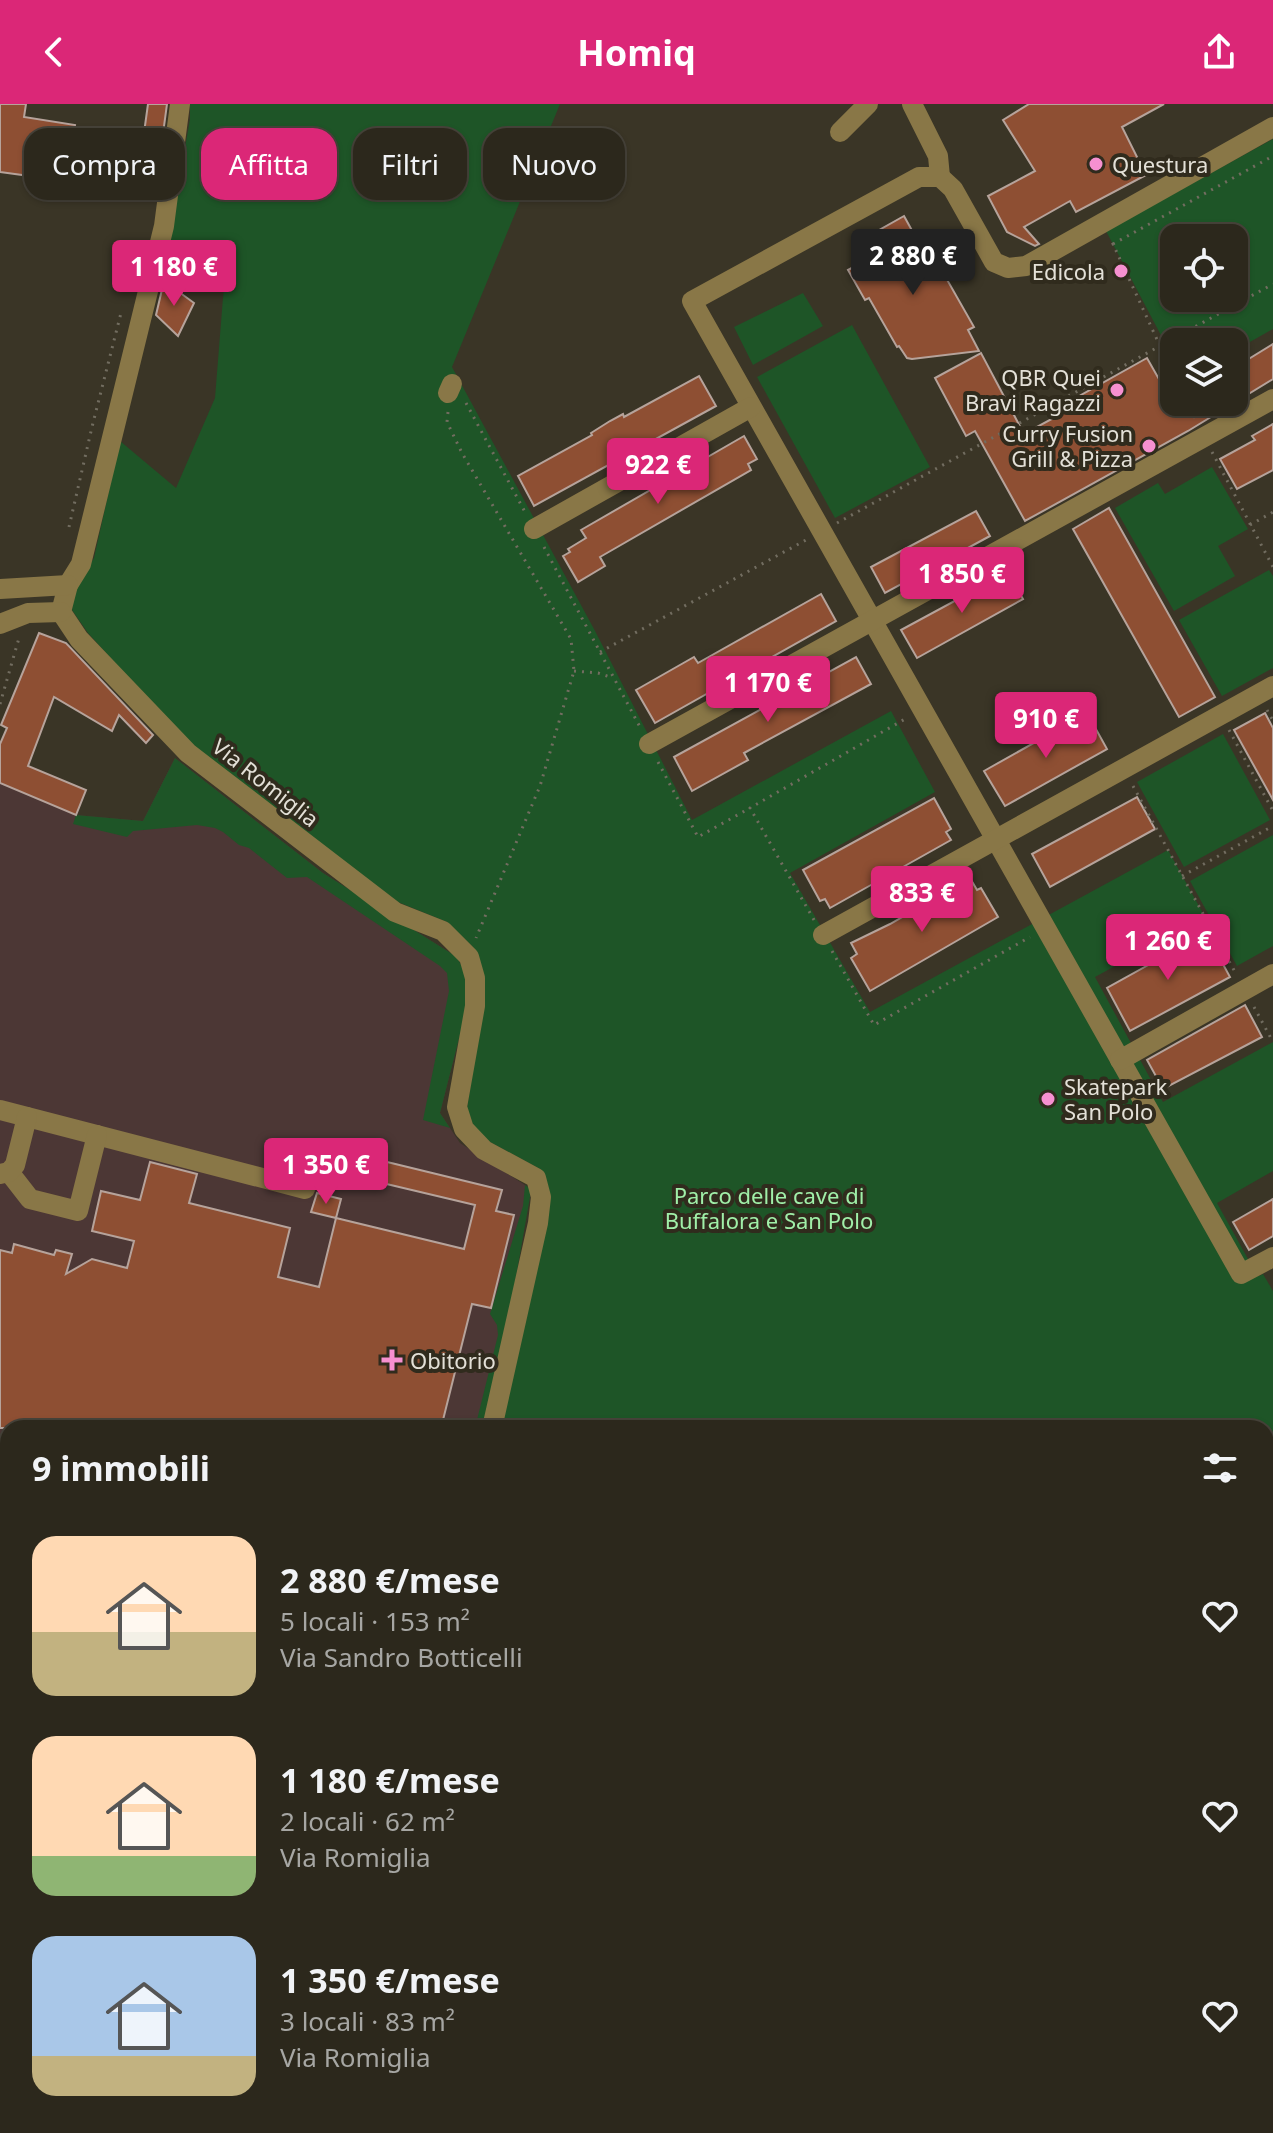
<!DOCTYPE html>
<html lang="it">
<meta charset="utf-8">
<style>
body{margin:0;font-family:"Noto Sans",sans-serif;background:#343025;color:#f1f3f6;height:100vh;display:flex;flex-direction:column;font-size:30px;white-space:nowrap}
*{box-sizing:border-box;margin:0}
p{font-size:26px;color:#a6a6a3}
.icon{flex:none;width:44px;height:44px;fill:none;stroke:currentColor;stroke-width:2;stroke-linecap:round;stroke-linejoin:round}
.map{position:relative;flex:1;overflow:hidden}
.drawer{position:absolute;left:0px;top:1316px;width:1274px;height:714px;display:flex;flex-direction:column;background:#2c281c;border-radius:24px 24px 0 0;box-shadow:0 2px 6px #0004,0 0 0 2px #48443b}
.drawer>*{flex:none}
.guide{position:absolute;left:24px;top:24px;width:800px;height:72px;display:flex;gap:16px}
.tools{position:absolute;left:1160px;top:120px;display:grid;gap:16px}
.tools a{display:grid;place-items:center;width:88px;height:88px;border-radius:16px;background:#2c281c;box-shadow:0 2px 6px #0004,0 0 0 2px #48443b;font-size:40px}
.price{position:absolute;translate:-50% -68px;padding:0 18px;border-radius:8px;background:#db2777;color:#fff;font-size:26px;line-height:52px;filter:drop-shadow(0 2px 4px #0008)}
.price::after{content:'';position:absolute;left:50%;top:48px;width:24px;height:18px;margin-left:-12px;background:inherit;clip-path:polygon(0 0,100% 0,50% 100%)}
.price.active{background:#222;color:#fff}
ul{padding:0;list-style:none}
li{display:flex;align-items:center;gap:24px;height:200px;padding:0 32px}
li span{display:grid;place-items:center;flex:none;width:224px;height:160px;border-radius:24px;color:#555}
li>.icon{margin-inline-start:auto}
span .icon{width:96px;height:96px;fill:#fffc;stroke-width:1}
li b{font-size:34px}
h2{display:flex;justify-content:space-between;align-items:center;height:96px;padding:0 32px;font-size:34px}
.tag{padding:0 28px;border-radius:24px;background:#2c281c;box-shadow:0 2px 6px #0004,0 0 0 2px #48443b;font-size:28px;line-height:72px}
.tag.active{background:#db2777;color:#fff}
header{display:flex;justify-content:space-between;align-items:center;height:104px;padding:0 32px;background:#db2777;color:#fff;font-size:36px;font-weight:700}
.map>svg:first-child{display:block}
</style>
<header><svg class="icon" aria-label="back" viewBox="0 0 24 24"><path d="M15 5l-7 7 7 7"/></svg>Homiq<svg class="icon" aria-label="share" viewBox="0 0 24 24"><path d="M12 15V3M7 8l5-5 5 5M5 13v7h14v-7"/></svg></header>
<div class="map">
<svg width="1273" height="2029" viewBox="0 0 1273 2029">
<rect width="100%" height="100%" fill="#3a3526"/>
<!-- medical -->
<polygon fill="#4c3735" points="175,654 323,769 457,853 467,903 440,1009 460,1039 531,1085 530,1093 484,1324 8,1324 8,1765 0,1763 0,679 76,711 143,717"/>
<!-- green -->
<g fill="#1e5527" fill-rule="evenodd">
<polygon points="190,0 560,0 452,263 594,525 692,716 891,607 935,688 790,769 870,908 1168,746 1205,813 1095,873 1163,998 1273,938 1273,1067 1217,1099 1253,1164 1259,1172 1263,1170 1273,1187 1273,2029 327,2029 330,2022 1266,2022 1266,1324 499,1324 540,1065 488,1037 473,1021 467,1004 483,903 484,875 473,843 447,818 398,798 193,645 88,529 72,506 75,483 94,454 120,337 176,384 215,294 226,156 169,135 190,15"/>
<path d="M1273 35V225L1234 247V238H1174V256L1106 127ZM1174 134H1234V194H1174Z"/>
<polygon points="803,189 823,222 753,261 734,223"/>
<polygon points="852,221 930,363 835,414 757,273"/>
<polygon points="1212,363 1248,425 1218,442 1235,472 1174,507 1115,404 1158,379 1165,390"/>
<polygon points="1269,466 1273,472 1273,564 1222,592 1179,516"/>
<polygon points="1223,630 1270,716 1184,763 1137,678"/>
<polygon points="175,654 323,769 457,853 465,869 467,903 440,1009 450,1024 423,1016 449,887 447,869 440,862 307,773 287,774 249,744 239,741 223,728 215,724 197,721 133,727 127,733 73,720 76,711 143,717"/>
<polygon points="1273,731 1273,842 1237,862 1190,777"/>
<polygon points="525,1081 531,1085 530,1093 509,1213 484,1324 475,1324 498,1231 497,1221 490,1210 523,1102"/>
</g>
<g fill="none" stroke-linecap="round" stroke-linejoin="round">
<!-- stream -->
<g stroke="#035e69" stroke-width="5">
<polyline points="492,2022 521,2029"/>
<polyline points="1119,2029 1120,2022"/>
</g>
</g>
<!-- building -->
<g fill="#8e4f33" stroke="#b6a39b" stroke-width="2">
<polygon points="0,0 26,0 24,13 75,21 70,56 139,65 148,0 167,0 155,89 0,68"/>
<polygon points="1029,0 1164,0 1122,23 1146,71 1076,108 1070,97 1024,123 1039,140 1035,142 1007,128 988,92 1035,67 1003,16"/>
<polygon points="904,112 931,161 937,158 974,223 968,226 979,247 912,255 907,254 899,242 897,243 869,194 865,196 848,166 883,147 874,129"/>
<polygon points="164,177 194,199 178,232 156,211"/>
<polygon points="1273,240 1273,275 1188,327 1025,417 975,327 966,332 935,274 981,249 1024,330 1061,310 1058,304 1147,254 1172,298 1234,298 1234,264"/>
<polygon points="699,272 716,302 534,402 518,372 592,331 591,329 610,317 623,310 624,313"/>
<polygon points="1273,320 1273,366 1237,385 1220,355 1255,336 1252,332"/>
<polygon points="744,332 757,355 748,360 751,366 600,453 605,462 578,478 563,452 570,448 568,445 586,434 581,426"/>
<polygon points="1109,404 1215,593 1179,613 1073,425"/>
<polygon points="976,407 990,432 885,489 871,463"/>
<polygon points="1008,468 1023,495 917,554 901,526"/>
<polygon points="821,490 836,517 655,619 636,586 694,553 698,559"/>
<polygon points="39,529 66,539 153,631 146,639 119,611 112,627 54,593 28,662 86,686 76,711 0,679 0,640 7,624 1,621"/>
<polygon points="856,553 871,580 744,649 748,656 692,687 674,653"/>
<polygon points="1087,609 1107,645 1005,702 984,667"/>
<polygon points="1265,609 1273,624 1273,696 1234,626"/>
<polygon points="1137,693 1155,725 1050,783 1032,750"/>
<polygon points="934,694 951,725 946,728 951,736 830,804 825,795 820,797 803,766"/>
<polygon points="970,774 977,786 981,784 998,813 870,887 851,854 857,850 851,839 890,820"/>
<polygon points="1206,829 1230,873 1130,927 1107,884"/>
<polygon points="1245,901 1262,933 1163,985 1147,956"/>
<polygon points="342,1047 502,1086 496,1107 514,1111 491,1204 472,1200 441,1324 0,1324 0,1146 12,1149 14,1140 54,1151 56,1146 72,1150 66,1170 92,1155 127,1164 134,1137 92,1127 101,1087 140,1096 150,1058 197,1070 189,1099 290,1124 278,1173 319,1183 336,1114 464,1145 475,1101 336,1068"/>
<polygon points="317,1089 341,1095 336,1114 311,1108"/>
<polygon points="1273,1095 1273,1132 1249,1146 1233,1118"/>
</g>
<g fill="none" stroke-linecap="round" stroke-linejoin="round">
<!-- path -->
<g stroke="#726d60" stroke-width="3" stroke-dasharray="2 6" stroke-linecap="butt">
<polyline points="1113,140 1273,52"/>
<polyline points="1174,270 1160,242 1273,180"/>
<polyline points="1187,298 1196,316"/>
<polyline points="466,299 525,408"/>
<polyline points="448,308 447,318 462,349 571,535 574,567 540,682 476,834"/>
<polyline points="1212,348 1273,463"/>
<polyline points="837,419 1160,242 1113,140 1110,142"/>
<polyline points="1250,421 1273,408"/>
<polyline points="69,423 92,323 121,209"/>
<polyline points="544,443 640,623"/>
<polyline points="600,548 806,436"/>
<polyline points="574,567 598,569 613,574"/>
<polyline points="0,600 19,534"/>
<polyline points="1267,606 1273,617"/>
<polyline points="1229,626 1273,707"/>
<polyline points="658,658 698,733 750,704"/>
<polyline points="1133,682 1235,868"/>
<polyline points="1182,772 1273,722"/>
<polyline points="814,816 750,704 905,615"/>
<polyline points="832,847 874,921 1030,833"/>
<polyline points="1254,903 1273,938"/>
<polyline points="0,1581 8,1583"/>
<polyline points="0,1627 8,1629"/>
<polyline points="1266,1650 1273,1652"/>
<polyline points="0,1676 8,1678"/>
<polyline points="1,1819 4,2029"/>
<polyline points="476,2022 502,2029"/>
<polyline points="179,2029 180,2026 191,2029"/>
<polyline points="326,2029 331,2022"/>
<polyline points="1125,2029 1126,2022"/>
</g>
<!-- minor -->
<g stroke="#897747" stroke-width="20">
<polyline points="180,0 164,122 81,460 68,481 61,508 79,535 188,649 395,808 443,827 469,853 475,874 475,902 457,1003 464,1025 484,1046 536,1074 541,1093 538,1119 492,1324"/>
<polyline points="912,0 938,52 940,73"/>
<polyline points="1273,23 1026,162 1008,164 994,158 953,85 940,73 919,73 692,197 1241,1170 1273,1153"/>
<polyline points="840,28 868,0"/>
<polyline points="448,289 452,280"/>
<polyline points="534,425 751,303"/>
<polyline points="0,485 68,481"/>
<polyline points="0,520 28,509 61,508"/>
<polyline points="649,640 1273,295"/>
<polyline points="823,831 1273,582"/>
<polyline points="1120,956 1273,870"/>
<polyline points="0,1006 305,1085"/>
<polyline points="9,1068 30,1095 78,1107 97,1031"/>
<polyline points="0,1070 9,1068 15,1061 27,1013"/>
<polyline points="0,1760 8,1728"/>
<polyline points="0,1775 8,1777"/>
<polyline points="0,1799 8,1801"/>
</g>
</g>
<!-- markers -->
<g fill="#f690d0" stroke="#302b1d" stroke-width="3">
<circle cx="1096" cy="60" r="8"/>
<circle cx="1121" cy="167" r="8"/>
<circle cx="1117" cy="286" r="8"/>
<circle cx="1149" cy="342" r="8"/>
<circle cx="1048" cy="995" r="8"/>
<path d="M388 1244h8v8h8v8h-8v8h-8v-8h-8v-8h8z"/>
</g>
<g text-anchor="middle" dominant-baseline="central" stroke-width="8" stroke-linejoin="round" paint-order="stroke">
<!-- poi labels -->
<g font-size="22" fill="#e3e0d7" stroke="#302b1d" text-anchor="start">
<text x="1112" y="60">Questura</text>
<text x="1105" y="167" text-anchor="end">Edicola</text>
<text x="1101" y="273" text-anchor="end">QBR Quei<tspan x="1101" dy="25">Bravi Ragazzi</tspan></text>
<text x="1133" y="329" text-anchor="end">Curry Fusion<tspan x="1133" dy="25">Grill &amp; Pizza</tspan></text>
<text x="1064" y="982">Skatepark<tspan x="1064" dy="25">San Polo</tspan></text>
<text x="410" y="1256">Obitorio</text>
</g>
<!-- street labels -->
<g font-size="22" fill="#e3e0d7" stroke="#302b1d">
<text transform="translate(266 678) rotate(38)">Via Romiglia</text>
</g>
<!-- park labels -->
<g font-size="22" fill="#a0efa8" stroke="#302b1d">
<text x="769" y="1091">Parco delle cave di<tspan x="769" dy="25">Buffalora e San Polo</tspan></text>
</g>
</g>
</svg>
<div class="tools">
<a><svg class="icon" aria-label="locate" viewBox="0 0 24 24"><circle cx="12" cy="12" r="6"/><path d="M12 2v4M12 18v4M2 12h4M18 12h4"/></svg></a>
<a><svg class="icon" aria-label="layers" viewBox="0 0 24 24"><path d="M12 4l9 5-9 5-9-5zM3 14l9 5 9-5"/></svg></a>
</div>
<b class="price active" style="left:913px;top:193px">2 880 €</b>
<b class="price" style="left:174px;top:204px">1 180 €</b>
<b class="price" style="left:658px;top:402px">922 €</b>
<b class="price" style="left:962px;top:511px">1 850 €</b>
<b class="price" style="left:768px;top:620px">1 170 €</b>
<b class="price" style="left:1046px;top:656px">910 €</b>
<b class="price" style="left:922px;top:830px">833 €</b>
<b class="price" style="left:1168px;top:878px">1 260 €</b>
<b class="price" style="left:326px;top:1102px">1 350 €</b>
<div class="guide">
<a class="tag">Compra</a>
<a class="tag active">Affitta</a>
<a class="tag">Filtri</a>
<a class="tag">Nuovo</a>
</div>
<section class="drawer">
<h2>9 immobili<svg class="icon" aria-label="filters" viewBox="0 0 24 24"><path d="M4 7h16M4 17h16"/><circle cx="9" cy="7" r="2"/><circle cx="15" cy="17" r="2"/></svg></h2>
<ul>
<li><span style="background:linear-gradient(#ffd9b3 60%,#c2b280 0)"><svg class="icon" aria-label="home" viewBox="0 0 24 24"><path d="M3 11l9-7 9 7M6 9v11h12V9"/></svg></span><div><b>2 880 €/mese</b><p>5 locali · 153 m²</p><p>Via Sandro Botticelli</p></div><svg class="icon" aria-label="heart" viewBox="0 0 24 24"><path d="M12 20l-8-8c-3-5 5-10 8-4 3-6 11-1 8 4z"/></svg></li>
<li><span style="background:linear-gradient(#ffd9b3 75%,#8fb573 0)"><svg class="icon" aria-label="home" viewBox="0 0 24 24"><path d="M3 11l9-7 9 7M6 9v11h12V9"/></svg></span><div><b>1 180 €/mese</b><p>2 locali · 62 m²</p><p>Via Romiglia</p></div><svg class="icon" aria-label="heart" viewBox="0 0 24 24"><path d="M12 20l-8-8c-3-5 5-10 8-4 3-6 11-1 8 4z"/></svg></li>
<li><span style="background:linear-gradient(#a9c7e8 75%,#c2b280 0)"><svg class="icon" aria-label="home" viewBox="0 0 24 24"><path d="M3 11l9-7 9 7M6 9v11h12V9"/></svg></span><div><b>1 350 €/mese</b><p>3 locali · 83 m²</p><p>Via Romiglia</p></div><svg class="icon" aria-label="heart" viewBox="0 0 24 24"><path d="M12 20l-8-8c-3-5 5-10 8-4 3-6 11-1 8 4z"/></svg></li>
</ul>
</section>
</div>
